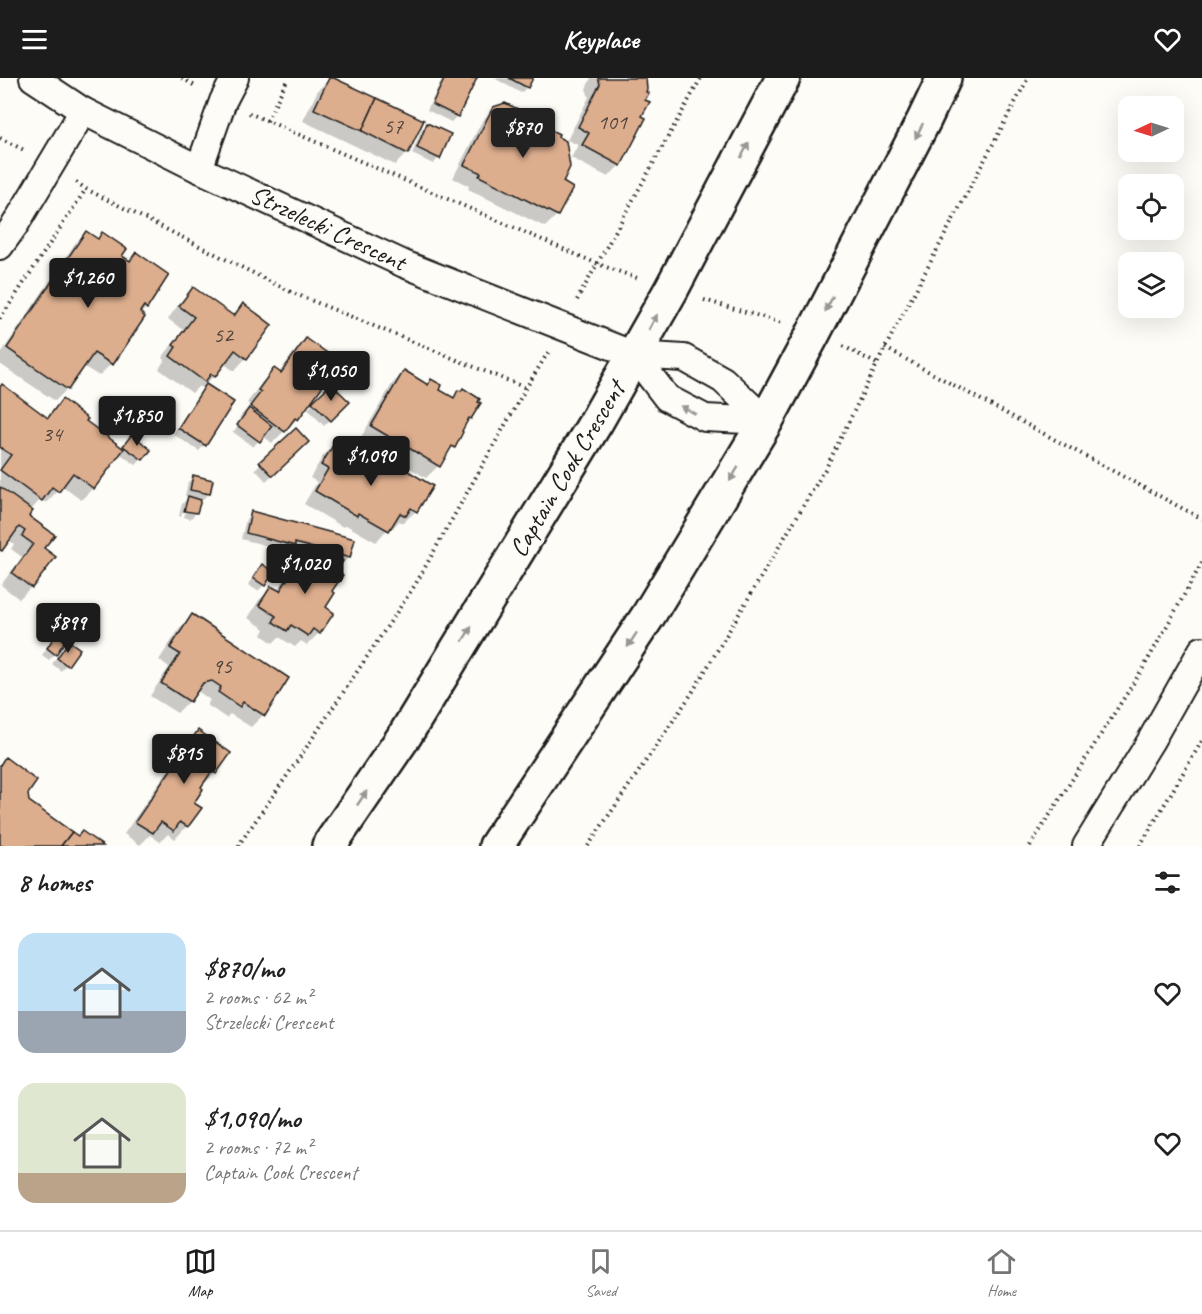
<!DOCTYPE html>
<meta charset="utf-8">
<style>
body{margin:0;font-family:Caveat,sans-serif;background:#f6f6f6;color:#222;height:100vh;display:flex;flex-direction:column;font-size:22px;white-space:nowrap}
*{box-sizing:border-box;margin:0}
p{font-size:20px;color:#767676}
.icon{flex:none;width:33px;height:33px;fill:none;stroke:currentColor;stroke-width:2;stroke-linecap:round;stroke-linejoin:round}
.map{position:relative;height:768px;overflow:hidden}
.drawer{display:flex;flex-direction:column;background:#fff;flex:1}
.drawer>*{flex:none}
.needle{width:39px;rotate:266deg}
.buttons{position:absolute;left:1118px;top:18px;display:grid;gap:12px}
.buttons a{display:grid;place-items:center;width:66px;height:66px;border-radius:12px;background:#fff;box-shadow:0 6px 24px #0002;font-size:30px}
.price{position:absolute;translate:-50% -51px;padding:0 14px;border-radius:6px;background:#1c1c1c;color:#fff;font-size:20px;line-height:39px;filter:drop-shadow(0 2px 3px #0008)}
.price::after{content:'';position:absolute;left:50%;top:36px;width:18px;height:14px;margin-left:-9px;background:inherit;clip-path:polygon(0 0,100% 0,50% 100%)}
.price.current{background:#222;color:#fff}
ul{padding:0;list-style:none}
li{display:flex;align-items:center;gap:18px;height:150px;padding:0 18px}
li span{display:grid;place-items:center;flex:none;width:168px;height:120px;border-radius:18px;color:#555}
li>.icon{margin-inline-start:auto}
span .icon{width:72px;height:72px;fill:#fffc;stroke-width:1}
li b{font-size:26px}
h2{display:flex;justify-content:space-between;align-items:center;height:72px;padding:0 18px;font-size:26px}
header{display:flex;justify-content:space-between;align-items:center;height:78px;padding:0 18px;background:#1c1c1c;color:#fff;font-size:27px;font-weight:600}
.tab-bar{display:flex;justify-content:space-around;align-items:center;height:84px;border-top:2px solid #e0e0e0;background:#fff;font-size:16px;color:#767676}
.tab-bar a{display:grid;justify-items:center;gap:3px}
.tab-bar .current{color:#1c1c1c}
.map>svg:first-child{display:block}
</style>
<header><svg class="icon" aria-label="menu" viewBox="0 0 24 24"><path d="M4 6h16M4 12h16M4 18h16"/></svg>Keyplace<svg class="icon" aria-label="heart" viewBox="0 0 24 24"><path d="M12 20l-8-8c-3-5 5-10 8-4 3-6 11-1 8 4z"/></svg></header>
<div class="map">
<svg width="1202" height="768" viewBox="0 0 1202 768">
<rect width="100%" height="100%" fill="#fdfcf7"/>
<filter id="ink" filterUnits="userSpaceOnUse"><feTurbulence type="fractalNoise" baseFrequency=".0167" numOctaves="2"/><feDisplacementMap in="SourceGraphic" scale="12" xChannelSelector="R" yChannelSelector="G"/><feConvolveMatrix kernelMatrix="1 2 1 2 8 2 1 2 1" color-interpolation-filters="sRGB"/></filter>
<g filter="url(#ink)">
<!-- shadow -->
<g fill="#0003" fill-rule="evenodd">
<polygon points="330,0 407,75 395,87 303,43 318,12"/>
<polygon points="443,0 476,0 457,38 451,44 427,32"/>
<polygon points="494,0 532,0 527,9 521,15"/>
<polygon points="591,0 644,0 643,22 620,87 608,99 571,80 578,67 567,62 589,19 586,11"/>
<polygon points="494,30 518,40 561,105 557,137 545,149 468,111 469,108 453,100 482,43"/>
<polygon points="427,47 439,80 433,86 412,76 421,53"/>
<polygon points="86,155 97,162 102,156 120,178 129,184 136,176 146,230 140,236 143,239 111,286 99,298 83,288 67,311 55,323 0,286 0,277 74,167"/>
<polygon points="193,211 232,239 244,227 270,247 246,280 234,293 223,285 214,298 204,307 232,325 204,367 199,373 173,356 203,311 199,308 192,315 159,291 165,281 162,280 183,252 168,241 181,223"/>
<polygon points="306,262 297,341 272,365 263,358 253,369 232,353 234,353 243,341 239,340 250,327 247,325 262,304 274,292 279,295 294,274"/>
<polygon points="404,294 427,308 431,303 438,312 452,320 459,314 470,340 463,347 453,369 444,378 438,388 426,400 397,382 393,386 416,433 403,445 399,443 393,450 390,448 376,464 346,447 343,449 304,426 317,404 310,400 323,378 335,366 376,391 384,383 378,379 381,373 360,361 392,306"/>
<polygon points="331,308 348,324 324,348 308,331"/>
<polygon points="0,310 46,340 62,323 84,343 121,371 126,364 142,381 136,387 119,375 93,410 81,422 62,408 46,425 41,421 30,433 27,438 42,471 31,509 19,521 1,507 22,479 11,471 14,466 8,462 0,473"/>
<polygon points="296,352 307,364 266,403 255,391"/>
<polygon points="194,399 211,403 208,416 202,422 199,421 196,435 190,441 184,439 188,425 185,425 181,439 179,438 182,426 189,419 185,418 188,404"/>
<path d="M252 435 349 479 343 485 341 484 335 494 330 514 324 529 319 555 307 567 301 563 295 569 279 559 273 565 262 557 265 551 248 540 259 522 272 510 277 513 293 487 305 475 290 471 288 473 241 461 246 441ZM309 476 328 481 323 486Z"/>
<polygon points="262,488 264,507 258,513 248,507 256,494"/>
<polygon points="192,538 287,600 263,637 251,649 230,636 226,640 207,627 210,622 199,614 194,615 189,623 177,635 150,618 169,589 159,582 180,550"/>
<polygon points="56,558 55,576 49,582 42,577"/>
<polygon points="63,571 78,571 61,593 52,586"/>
<polygon points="198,654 215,695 203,707 202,706 192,725 187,748 175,761 168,756 160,764 150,757 140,767 124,756 186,666"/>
</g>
<!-- building -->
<g fill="#ddae8e" stroke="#1c1c1c" stroke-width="1.5">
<polygon points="329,0 334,0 377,20 362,53 314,31"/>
<polygon points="445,0 477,0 458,39 432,26"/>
<polygon points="509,0 533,0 528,10"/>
<polygon points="598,0 646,0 647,11 646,14 649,15 645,22 650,24 642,38 646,40 621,88 582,67 589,55 578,49 600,6"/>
<polygon points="377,20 424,42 408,76 362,53"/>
<polygon points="505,25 522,33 520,39 531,45 532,43 559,56 558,59 566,63 570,89 563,104 573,110 558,138 479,98 481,95 464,87 493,29"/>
<polygon points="427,45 451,56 440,81 417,70"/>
<polygon points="86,153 98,161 102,154 127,171 122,178 130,183 136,174 169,197 147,231 144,228 140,234 145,239 113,287 94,275 68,312 7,270"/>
<polygon points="193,209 234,238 243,225 272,247 247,281 235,272 215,299 211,296 205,304 170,278 176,269 173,267 194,239 179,228"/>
<polygon points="306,260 340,284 298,342 295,340 285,354 250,328 261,314 258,312 274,290 281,295"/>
<polygon points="404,292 428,307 431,301 442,307 440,312 454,320 458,312 461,313 463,310 480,321 478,324 481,325 471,341 469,340 462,353 463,354 455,370 452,368 440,389 409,370 405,376 389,367 393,361 371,348"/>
<polygon points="2,306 48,340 62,321 88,341 86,343 124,371 94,411 73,395 59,414 52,409 42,423 0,392 11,377 0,369 0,309"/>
<polygon points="206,306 234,324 206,368 178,350"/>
<polygon points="331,306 350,324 331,343 312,324"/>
<polygon points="249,330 272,348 260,364 237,347"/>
<polygon points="296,350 309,364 273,398 259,384"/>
<polygon points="132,356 151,372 143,382 123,368"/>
<polygon points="335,364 378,390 385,379 433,408 417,434 411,430 406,438 400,435 389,453 358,435 357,438 315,413 328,391 321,387"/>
<polygon points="193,397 213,402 210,416 190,412"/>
<polygon points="0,409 33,433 29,438 55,457 44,470 56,479 32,510 12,495 33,466 22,458 25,453 19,449 2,473 0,472"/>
<polygon points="188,418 201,422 197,435 184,433"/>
<polygon points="251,433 355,461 350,480 295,465 295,468 246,455"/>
<polygon points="305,473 325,485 331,475 343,483 337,493 343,497 332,513 335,515 326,529 334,535 320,556 313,551 308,558 291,547 287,553 273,544 276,538 259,527 271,508 280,513"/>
<polygon points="262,486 274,494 265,508 253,500"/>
<polygon points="192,536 289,600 265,638 243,624 240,629 218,614 221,609 212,603 203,605 190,624 161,605 180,576 170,570"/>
<polygon points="56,556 65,563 56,577 47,570"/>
<polygon points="69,563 80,571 68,588 57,580"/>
<polygon points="198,652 231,675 216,696 212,693 201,709 203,711 194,725 202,730 188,749 180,744 174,753 161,744 153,755 135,744"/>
<polygon points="5,679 37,703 28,716 29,723 72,754 61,768 0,768 0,687"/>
<polygon points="82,753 103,768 61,768 72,754 78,758"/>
</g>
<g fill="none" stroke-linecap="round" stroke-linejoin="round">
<!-- street casing -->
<g stroke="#1c1c1c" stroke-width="30">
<g id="street">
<polyline points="33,0 83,33 199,91 404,186 634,277 684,280 723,302 766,343"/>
<polyline points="199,91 223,23 235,0"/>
<polyline points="0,168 15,147 83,33"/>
<polyline points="634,277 667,320 705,340 766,343"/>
<polyline points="1086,768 1150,664 1202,572"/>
</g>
</g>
<!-- secondary casing -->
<g stroke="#1c1c1c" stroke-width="38">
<g id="secondary">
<polyline points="329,768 405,657 596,344 671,212 783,0"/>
<polyline points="496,768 648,538 766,343 814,254 924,42 944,0"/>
</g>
</g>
<!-- path -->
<g stroke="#1c1c1c" stroke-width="4" stroke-dasharray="1.5 4.5" stroke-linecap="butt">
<polyline points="182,0 197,9"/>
<polyline points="249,35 598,186 640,201"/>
<polyline points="267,43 288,0"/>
<polyline points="0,60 26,73"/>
<polyline points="76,104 86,111 293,215 526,310"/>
<polyline points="577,222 701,0"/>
<polyline points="704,222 783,245"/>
<polyline points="0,241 86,111"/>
<polyline points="843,268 877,286"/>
<polyline points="885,270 1202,441"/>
<polyline points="238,768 300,679 415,507 526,310 549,273"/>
<polyline points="588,768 692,615 827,388 885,270 1028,0"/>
<polyline points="1030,768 1145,587 1202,485"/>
<polyline points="1140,768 1202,663"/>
</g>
<!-- street -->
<use href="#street" stroke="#fdfcf7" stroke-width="26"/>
<!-- secondary -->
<use href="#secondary" stroke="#fdfcf7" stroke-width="33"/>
</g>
<!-- one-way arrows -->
<defs><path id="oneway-solid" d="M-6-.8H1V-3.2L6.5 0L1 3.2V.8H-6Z" transform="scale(1.5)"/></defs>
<g fill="#989794">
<use href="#oneway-solid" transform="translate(919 53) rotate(117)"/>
<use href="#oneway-solid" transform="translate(745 72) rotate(-62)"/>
<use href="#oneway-solid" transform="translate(829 226) rotate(117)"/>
<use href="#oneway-solid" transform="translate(653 244) rotate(-61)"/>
<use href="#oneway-solid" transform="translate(688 332) rotate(-152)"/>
<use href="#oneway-solid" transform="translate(734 396) rotate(121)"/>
<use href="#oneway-solid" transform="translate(467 556) rotate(-58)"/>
<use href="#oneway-solid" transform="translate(632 562) rotate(123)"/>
<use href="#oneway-solid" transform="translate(362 720) rotate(-56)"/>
</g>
</g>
<g text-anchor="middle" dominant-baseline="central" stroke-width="6" stroke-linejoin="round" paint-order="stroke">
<!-- number labels -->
<g font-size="22" fill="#4c4038">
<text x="612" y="44">101</text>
<text x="393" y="48">57</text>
<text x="223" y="257">52</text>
<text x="52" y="356">34</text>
<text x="222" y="588">95</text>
</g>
<!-- street labels -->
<g font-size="26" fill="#1c1c1c" stroke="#fdfcf7">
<text transform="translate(328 150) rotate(25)">Strzelecki Crescent</text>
<text transform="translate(567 391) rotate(-59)">Captain Cook Crescent</text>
</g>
</g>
</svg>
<div class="buttons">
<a><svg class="needle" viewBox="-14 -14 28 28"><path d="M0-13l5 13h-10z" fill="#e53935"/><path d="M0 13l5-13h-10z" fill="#767676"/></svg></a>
<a><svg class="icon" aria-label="locate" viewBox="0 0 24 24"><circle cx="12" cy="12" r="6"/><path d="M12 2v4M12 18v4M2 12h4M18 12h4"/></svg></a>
<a><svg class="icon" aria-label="layers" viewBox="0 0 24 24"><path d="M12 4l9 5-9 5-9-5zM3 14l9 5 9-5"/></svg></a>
</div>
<b class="price current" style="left:523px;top:81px">$870</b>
<b class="price" style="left:88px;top:231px">$1,260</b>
<b class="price" style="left:331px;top:324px">$1,050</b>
<b class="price" style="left:137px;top:369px">$1,850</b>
<b class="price" style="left:371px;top:409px">$1,090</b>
<b class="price" style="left:305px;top:517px">$1,020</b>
<b class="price" style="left:68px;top:576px">$899</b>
<b class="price" style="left:184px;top:707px">$815</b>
</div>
<section class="drawer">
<h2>8 homes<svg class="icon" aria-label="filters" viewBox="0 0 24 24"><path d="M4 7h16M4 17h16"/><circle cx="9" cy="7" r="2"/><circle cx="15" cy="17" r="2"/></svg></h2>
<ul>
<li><span style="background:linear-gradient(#bfe0f5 65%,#9aa5b1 0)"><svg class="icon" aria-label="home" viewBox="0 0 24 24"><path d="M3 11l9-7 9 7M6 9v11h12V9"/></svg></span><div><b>$870/mo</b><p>2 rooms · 62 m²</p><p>Strzelecki Crescent</p></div><svg class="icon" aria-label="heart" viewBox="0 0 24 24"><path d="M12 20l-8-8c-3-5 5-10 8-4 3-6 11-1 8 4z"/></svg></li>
<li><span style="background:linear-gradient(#dfe7d0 75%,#b9a48a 0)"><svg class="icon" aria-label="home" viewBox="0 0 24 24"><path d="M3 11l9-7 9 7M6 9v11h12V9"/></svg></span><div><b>$1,090/mo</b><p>2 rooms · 72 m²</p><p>Captain Cook Crescent</p></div><svg class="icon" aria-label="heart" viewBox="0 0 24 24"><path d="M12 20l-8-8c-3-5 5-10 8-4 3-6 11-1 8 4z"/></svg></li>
</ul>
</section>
<nav class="tab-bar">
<a class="current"><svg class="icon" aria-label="map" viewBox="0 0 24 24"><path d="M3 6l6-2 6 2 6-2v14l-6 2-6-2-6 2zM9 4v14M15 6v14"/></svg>Map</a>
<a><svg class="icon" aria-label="saved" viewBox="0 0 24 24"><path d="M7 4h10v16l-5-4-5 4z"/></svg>Saved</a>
<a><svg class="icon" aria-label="home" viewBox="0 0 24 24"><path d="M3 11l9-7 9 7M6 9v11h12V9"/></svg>Home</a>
</nav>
